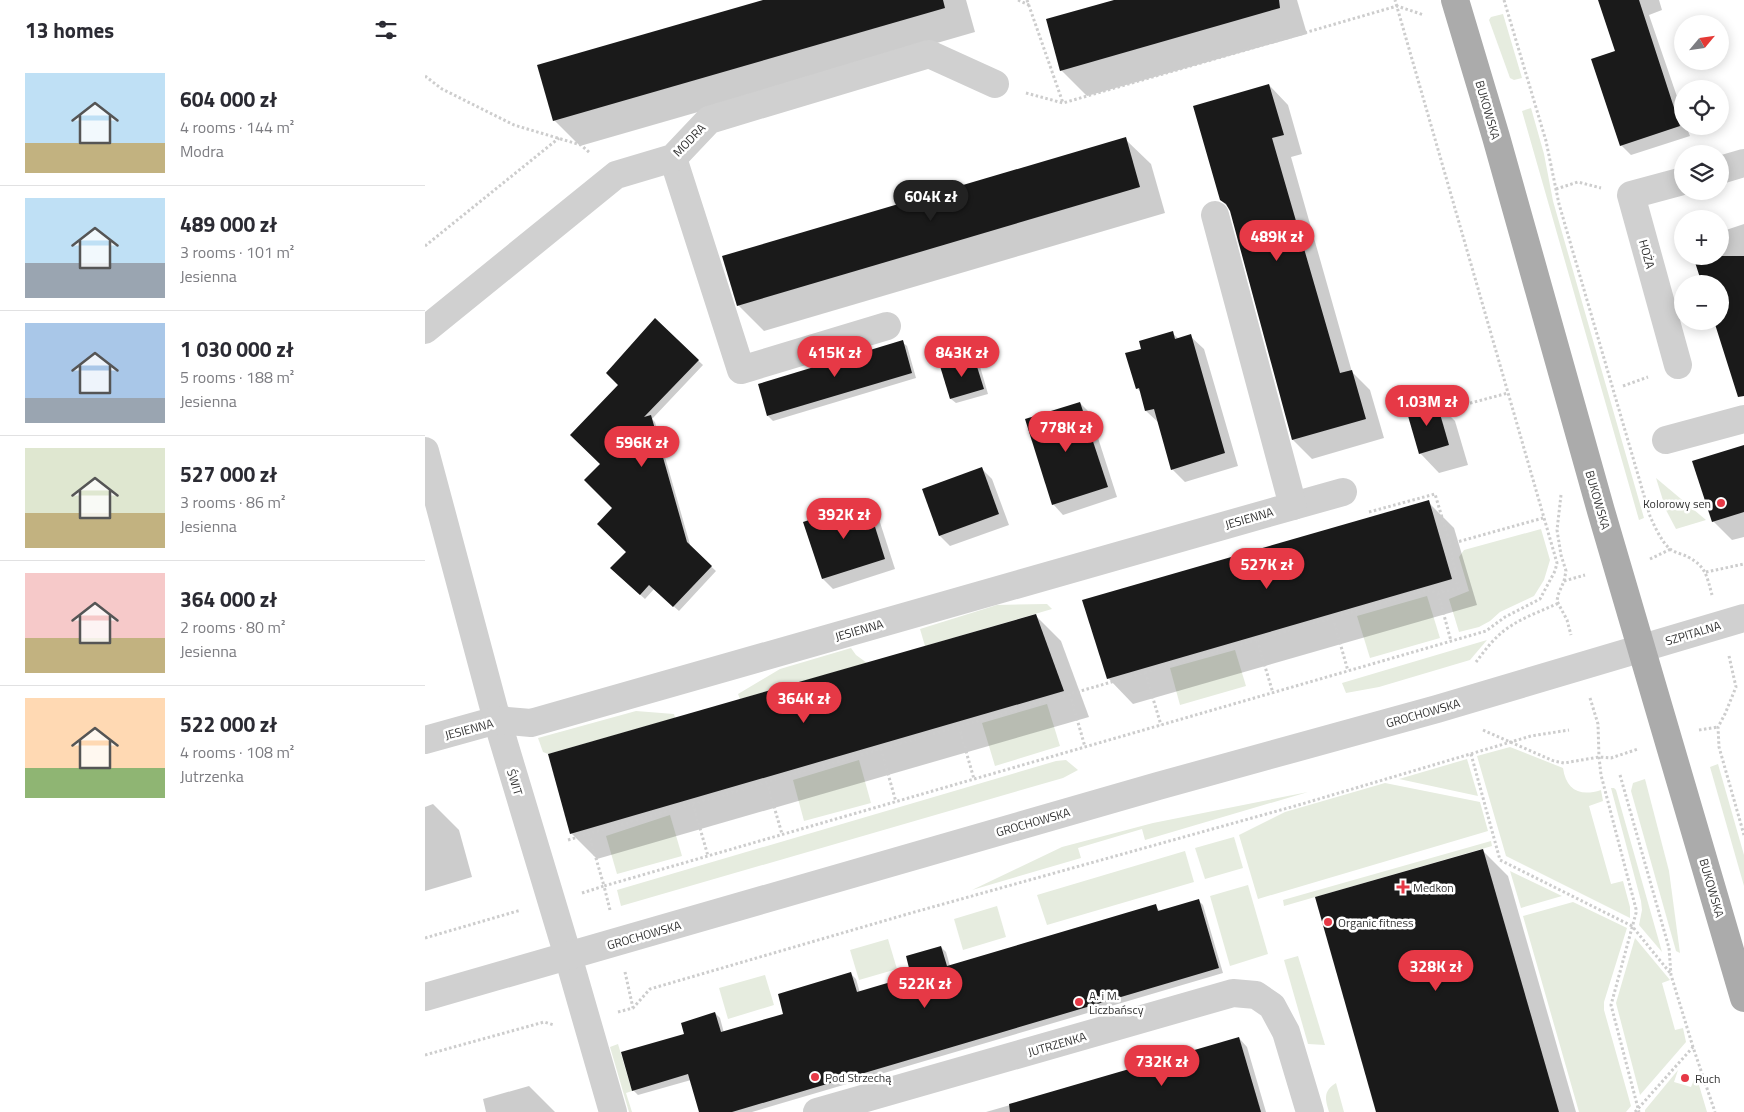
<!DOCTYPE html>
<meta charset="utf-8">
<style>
body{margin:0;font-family:"Titillium Web",sans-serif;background:#f2f2f3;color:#2b2b33;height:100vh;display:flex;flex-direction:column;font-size:19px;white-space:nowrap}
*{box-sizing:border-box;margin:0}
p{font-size:16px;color:#7c7c81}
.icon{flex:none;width:28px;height:28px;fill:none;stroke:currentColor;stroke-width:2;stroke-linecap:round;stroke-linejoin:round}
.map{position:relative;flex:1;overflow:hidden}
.sheet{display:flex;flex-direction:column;background:#fff;width:425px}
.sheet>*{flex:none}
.needle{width:32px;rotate:61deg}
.fabs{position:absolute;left:1249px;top:15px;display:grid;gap:10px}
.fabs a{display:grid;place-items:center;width:55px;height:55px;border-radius:50%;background:#fff;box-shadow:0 2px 12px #0003;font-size:25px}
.price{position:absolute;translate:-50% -42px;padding:0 11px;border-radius:18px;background:#e63946;color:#fff;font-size:16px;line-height:32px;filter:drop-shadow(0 1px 2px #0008)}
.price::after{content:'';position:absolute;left:50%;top:30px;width:15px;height:11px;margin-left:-8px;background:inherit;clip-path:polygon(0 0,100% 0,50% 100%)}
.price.on{background:#222;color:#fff}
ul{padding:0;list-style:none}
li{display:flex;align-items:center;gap:15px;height:125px;padding:0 25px}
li+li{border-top:1px solid #e1e1e2}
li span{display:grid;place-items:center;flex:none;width:140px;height:100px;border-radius:0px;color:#555}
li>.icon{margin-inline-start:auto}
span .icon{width:60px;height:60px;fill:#fffc;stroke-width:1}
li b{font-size:21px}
h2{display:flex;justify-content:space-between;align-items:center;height:60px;padding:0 25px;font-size:21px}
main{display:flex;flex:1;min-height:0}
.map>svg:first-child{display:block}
</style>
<main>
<section class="sheet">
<h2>13 homes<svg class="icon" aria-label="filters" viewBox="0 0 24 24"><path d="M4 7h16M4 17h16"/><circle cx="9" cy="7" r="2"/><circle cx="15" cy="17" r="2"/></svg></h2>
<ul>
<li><span style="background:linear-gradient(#bfe0f5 70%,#c2b280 0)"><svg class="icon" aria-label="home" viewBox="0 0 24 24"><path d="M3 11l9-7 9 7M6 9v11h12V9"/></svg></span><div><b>604 000 zł</b><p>4 rooms · 144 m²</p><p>Modra</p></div></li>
<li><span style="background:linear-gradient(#bfe0f5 65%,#9aa5b1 0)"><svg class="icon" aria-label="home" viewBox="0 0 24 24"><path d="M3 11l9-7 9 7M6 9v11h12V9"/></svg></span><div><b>489 000 zł</b><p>3 rooms · 101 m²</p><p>Jesienna</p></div></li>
<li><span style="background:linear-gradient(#a9c7e8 75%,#9aa5b1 0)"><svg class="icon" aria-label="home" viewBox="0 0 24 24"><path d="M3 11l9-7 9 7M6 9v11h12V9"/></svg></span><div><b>1 030 000 zł</b><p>5 rooms · 188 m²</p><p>Jesienna</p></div></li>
<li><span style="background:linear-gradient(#dfe7d0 65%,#c2b280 0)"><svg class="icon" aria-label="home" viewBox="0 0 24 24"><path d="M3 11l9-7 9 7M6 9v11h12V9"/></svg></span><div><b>527 000 zł</b><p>3 rooms · 86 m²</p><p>Jesienna</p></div></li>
<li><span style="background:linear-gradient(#f6c9c9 65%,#c2b280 0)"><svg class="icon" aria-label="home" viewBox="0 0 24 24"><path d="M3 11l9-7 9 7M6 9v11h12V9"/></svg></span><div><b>364 000 zł</b><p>2 rooms · 80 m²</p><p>Jesienna</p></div></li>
<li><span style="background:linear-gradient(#ffd9b3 70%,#8fb573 0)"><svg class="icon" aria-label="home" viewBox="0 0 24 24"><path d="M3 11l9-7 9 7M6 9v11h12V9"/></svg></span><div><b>522 000 zł</b><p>4 rooms · 108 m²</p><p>Jutrzenka</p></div></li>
</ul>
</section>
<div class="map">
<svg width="1319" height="1112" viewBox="0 0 1319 1112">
<rect width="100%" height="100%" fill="#fff"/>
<!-- green -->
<g fill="#e6ecdf">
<polygon points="1078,14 1097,78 1089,80 1085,78 1064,20 1066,17"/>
<polygon points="1106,108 1119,154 1128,201 1219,518 1214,520 1097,111"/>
<polygon points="1231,478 1281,520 1251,529 1241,510"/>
<polygon points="1116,529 1125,560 1119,580 1109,596 1075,612 1065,621 1054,627 1034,632 1024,599 1044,591 1034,557 1039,550"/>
<polygon points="1002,596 1015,638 945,658 932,616"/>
<polygon points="622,604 627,609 500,646 495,629 572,605"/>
<polygon points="1062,640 1045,660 954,687 921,693 917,683"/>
<polygon points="426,648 431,655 442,663 315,699 313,694 355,669"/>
<polygon points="810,650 821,686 755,705 745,668"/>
<polygon points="622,704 635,746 570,766 557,723"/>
<polygon points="211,711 249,714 250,718 123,754 118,752 113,738"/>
<path d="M1085 747 1138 768C1141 790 1155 797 1176 790L1178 801 1164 806 1186 884 1198 881 1205 907V918L1081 856 1052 756Z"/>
<polygon points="1042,759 1053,796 974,779"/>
<polygon points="434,760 446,803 379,821 368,780"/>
<polygon points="641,760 653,770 638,778 196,906 192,890 631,761"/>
<polygon points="1293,764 1319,855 1319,886 1285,767"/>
<polygon points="1220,779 1244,871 1255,953 1251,951 1206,791 1208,783"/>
<polygon points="960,783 1055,802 1063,831 833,899 814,835 860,812"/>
<polygon points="1186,788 1189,788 1191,790 1237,952 1214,925 1217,910 1216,901"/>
<polygon points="883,792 720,840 717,829 653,848 656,858 547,890 637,847 728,823"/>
<polygon points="245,815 257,856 192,874 181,836"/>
<polygon points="809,837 818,868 780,879 770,848"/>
<polygon points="1066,841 1067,846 859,906 858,900"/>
<polygon points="760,851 769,882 622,925 612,895"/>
<polygon points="1085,871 1137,896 1096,908"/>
<polygon points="823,885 843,954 805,966 785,896"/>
<polygon points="1148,902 1202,928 1179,1002 1179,1010 1206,1106 1201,1112 1154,1112 1098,916"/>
<polygon points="572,906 581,937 538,950 529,919"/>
<polygon points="1210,938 1245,980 1237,983 1250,1030 1258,1028 1261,1042 1215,1095 1191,1003"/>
<polygon points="463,939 472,969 434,980 425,950"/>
<polygon points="873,956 900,1045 883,1044 859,960"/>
<polygon points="340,975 349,1005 303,1019 294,988"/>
<polygon points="193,1044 207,1091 201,1093 207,1112 204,1112 185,1047"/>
<polygon points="1253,1070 1249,1082 1266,1087 1271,1075 1282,1112 1220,1112 1220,1110"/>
<path d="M911 1083 919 1112H904C900 1099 898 1091 911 1083Z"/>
</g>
<!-- shadow -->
<g fill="#0003">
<polygon points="343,0 541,0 550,32 155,146 129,120"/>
<polygon points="694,0 872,0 882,34 662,96 636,70"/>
<polygon points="1175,0 1234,0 1237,10 1224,15 1258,114 1258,126 1261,126 1265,136 1206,155 1196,145 1192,52"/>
<polygon points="844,85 863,105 877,154 866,157 927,372 945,390 959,438 887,459 868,440 806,210 796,200"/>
<polygon points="700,139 726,164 740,213 339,331 313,305"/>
<polygon points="1319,224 1319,378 1295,321 1295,232"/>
<polygon points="230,320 278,365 227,419 230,422 266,548 291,571 254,611 229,589 220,599 191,573 202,552 177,464 195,385"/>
<polygon points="747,333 754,339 765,336 779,349 813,466 760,482 747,469 734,423 721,411 716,393 712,388 718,350"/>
<polygon points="477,342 482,346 491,378 348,421 343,416"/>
<polygon points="549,358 554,363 563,394 531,403 526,399"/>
<polygon points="1011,402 1030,421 1043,465 1014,473 995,453"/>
<polygon points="655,403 665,413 692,497 638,515 628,504"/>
<polygon points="1319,446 1319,537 1307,540 1288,521"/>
<polygon points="557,469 567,479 584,525 525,546 515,536 499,489"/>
<polygon points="442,502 452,513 470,569 408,589 398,579"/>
<polygon points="1003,502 1029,528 1052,605 708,704 683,678"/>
<polygon points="610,615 636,641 664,717 172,859 146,833"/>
<polygon points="8,804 34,830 47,877 0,891 0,807"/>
<polygon points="1057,850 1083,876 1151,1112 953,1112"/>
<polygon points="773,900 778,905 798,973 327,1112 275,1112 266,1080 213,1095 208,1090 261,1035 290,1013 295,1018 299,1033 360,1015 426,974 431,979 435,993 488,977 516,947 521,952 525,966 730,906 735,911"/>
<polygon points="814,1038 822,1047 841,1112 561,1112"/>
<polygon points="104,1086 130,1112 61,1112 58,1099"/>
</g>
<!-- building -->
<g fill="#1a1a1a">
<polygon points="338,0 518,0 520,8 128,121 112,65"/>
<polygon points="689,0 854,0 855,8 635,71 621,19"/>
<polygon points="1173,0 1214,0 1255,126 1195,146 1166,59 1190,51"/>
<polygon points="844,84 859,135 847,138 915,373 927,370 941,419 867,440 805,211 801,204 795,200 768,106"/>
<polygon points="701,137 715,187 312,306 297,256"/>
<polygon points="1268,256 1319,256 1319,396 1313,397 1289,321 1295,321 1295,284 1277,284"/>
<polygon points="230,318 274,360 219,417 226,415 262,542 287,566 248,607 224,585 215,595 185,568 201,552 172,524 187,508 159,480 175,464 145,435 193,385 181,373"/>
<polygon points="748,331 750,339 766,334 800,453 746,470 729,409 720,411 714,388 711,389 700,353 716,349 714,341"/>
<polygon points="478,340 487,373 342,416 333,384"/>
<polygon points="549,357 559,389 525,399 515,366"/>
<polygon points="1011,400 1024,445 994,454 981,409"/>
<polygon points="655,402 683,487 627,505 600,419"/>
<polygon points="1319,445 1319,512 1287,522 1267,461"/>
<polygon points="557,467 574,514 514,536 497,489"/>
<polygon points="1004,500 1027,579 682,679 657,600"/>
<polygon points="442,501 460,559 397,579 378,522"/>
<polygon points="611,614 639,691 145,834 123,754"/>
<polygon points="1058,849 1134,1112 951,1112 890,897"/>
<polygon points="774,899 794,968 307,1112 274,1112 263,1074 207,1091 196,1052 259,1034 256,1023 290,1012 296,1032 358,1014 353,994 426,972 432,992 486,976 481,956 516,946 522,966 731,904 733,911"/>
<polygon points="814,1037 836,1112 585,1112 584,1104"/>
</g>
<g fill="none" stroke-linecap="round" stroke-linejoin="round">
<!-- path -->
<g stroke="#cdcdcd" stroke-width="3" stroke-dasharray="2.5 2.5" stroke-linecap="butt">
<polyline points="593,0 604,5"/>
<polyline points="602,0 638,103"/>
<path d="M1079 0 1121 141 1134 204 1225 516C1230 527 1236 541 1245 549 1250 553 1258 554 1263 557 1281 566 1282 577 1287 595"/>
<polyline points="0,76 17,89 89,125 156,145 165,153"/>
<polyline points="601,93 638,103 972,6 999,15"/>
<polyline points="1131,189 1153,182 1176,188"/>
<polyline points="0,246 134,138"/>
<polyline points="1198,386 1223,377"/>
<polyline points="1016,411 1083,393"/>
<polyline points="1136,495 1132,530 1136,555 1141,571 1139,581 1133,595 1132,601 1142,620 1146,635"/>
<polyline points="944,512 1010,494 1025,544 1118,518"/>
<polyline points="1225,559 1246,549"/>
<polyline points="1281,572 1319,564"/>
<polyline points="1139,581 1160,575"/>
<polyline points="1013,593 1026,641"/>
<polyline points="908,618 923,671"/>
<polyline points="832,640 848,693"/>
<polyline points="1304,656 1311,687 1300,714 1293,727 1294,747 1319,835"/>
<path d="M1051 662C1058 653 1065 643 1074 635 1090 620 1114 612 1134 603"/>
<polyline points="720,672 736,725"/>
<polyline points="645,694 660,747"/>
<polyline points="1165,698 1173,724 1174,757 1176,775 1211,909 1211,913 1186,1005 1214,1112"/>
<polyline points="534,727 549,779"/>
<polyline points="1058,730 1129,761 1139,763 1174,757 1186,758 1213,749"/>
<polyline points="1274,730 1293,727"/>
<polyline points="456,749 471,802"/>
<polyline points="1046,754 1075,860 1207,926 1246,974"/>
<polyline points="1195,775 1244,948 1246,975 1268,1047 1290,1112"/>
<polyline points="342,782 357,834"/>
<polyline points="268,804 283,856"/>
<polyline points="143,840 1003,590 1013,593 1033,588 1025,544"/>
<polyline points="157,893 179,886 164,834"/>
<polyline points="185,910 179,886 1061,631 1080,617 1115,599 1130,571 1132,563 970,0"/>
<polyline points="0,938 96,910"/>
<polyline points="200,972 208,1008"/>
<polyline points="193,1012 208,1008 225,989 486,913 870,806 1106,736 1144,730"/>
<polyline points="0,1055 119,1022 129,1025"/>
<polyline points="1210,1112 1268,1047"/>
</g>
<!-- minor -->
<g stroke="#d0d0d0" stroke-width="28">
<polyline points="248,158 316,370 462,326"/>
<polyline points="1295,170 1319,163"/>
<polyline points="0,330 191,175 248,158 284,120 504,54 570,84"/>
<polyline points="1253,365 1206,195 1258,181"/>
<polyline points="1241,440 1319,419"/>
<polyline points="0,451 72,720 143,956 188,1112"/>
<polyline points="868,506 918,492"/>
<polyline points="0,740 72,720 106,723 868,506 790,215"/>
<polyline points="0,997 733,786 1012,709 1319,618"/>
<polyline points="392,1112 808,993 831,995 847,1006 861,1032 885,1112"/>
</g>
<!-- major -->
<polyline stroke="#ababab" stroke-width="28" points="1030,0 1071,137 1176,511 1319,998"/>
</g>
<!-- markers -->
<g fill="#e63946" stroke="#fff" stroke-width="2">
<circle cx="1296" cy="503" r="5"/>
<path d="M975.5 879.5h5v5h5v5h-5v5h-5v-5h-5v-5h5z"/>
<circle cx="903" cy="922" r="5"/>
<circle cx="654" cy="1002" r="5"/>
<circle cx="390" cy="1077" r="5"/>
<circle cx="1260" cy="1078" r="5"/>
</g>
<g text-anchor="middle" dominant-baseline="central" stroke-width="5" stroke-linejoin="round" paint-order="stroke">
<!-- street labels -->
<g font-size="12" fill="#333" stroke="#fff">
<text transform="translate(1063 110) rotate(74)">BUKOWSKA</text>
<text transform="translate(264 140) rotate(-46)">MODRA</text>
<text transform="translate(1222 254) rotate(75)">HOŻA</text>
<text transform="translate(1173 500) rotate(74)">BUKOWSKA</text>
<text transform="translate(824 518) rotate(-16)">JESIENNA</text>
<text transform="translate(434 630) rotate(-16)">JESIENNA</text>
<text transform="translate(1268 633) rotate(-17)">SZPITALNA</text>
<text transform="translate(998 713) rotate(-16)">GROCHOWSKA</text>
<text transform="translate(44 729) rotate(-15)">JESIENNA</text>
<text transform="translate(90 782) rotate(73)">ŚWIT</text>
<text transform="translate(608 822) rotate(-16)">GROCHOWSKA</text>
<text transform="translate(1287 888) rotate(74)">BUKOWSKA</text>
<text transform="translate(219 935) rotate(-16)">GROCHOWSKA</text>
<text transform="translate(632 1044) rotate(-16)">JUTRZENKA</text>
</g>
<!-- poi labels -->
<g font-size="12" fill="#333" stroke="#fff" text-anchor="start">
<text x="1286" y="503" text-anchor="end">Kolorowy sen</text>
<text x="988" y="887">Medkon</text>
<text x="913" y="922">Organic fitness</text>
<text x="664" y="995">A. i M.<tspan x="664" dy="14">Liczbańscy</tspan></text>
<text x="400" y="1077">Pod Strzechą</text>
<text x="1270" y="1078">Ruch</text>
</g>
</g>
</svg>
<div class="fabs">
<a><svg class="needle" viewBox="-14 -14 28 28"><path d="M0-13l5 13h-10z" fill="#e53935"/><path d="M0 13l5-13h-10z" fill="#7c7c81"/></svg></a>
<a><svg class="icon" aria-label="locate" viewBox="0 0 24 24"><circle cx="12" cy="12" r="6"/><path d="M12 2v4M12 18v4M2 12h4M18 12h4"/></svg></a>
<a><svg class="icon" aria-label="layers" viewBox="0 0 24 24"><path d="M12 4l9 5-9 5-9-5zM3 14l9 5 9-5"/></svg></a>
<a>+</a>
<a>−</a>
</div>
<b class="price on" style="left:506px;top:222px">604K zł</b>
<b class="price" style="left:852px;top:262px">489K zł</b>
<b class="price" style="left:410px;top:378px">415K zł</b>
<b class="price" style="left:537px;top:378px">843K zł</b>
<b class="price" style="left:1002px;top:427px">1.03M zł</b>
<b class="price" style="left:641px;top:453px">778K zł</b>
<b class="price" style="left:217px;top:468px">596K zł</b>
<b class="price" style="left:419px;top:540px">392K zł</b>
<b class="price" style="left:842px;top:590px">527K zł</b>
<b class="price" style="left:379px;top:724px">364K zł</b>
<b class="price" style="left:1011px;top:992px">328K zł</b>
<b class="price" style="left:500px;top:1009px">522K zł</b>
<b class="price" style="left:737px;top:1087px">732K zł</b>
</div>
</main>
